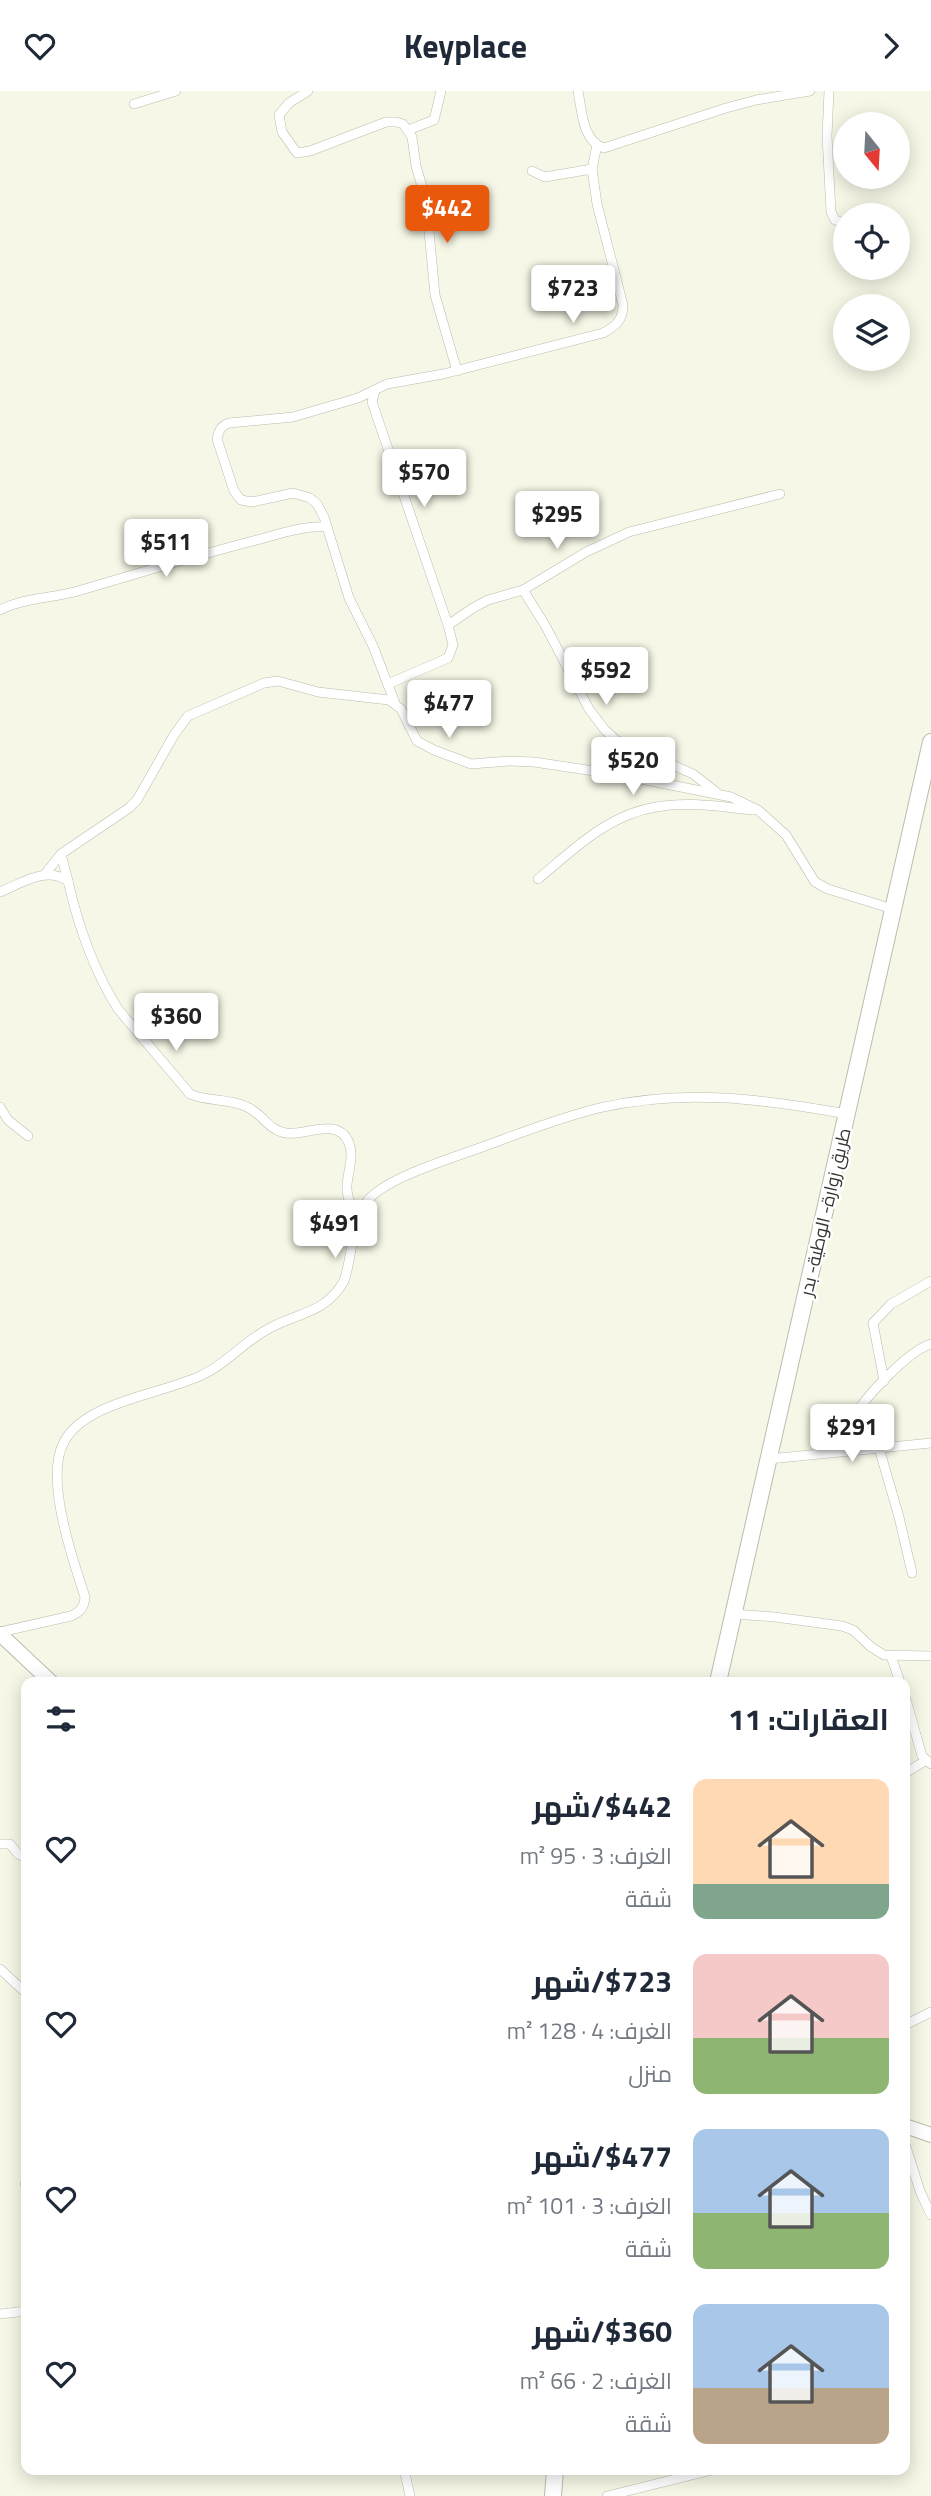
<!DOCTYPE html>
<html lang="ar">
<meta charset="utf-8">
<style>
body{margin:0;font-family:"Titillium Web",Cairo,sans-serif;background:#f6f6f7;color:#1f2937;direction:rtl;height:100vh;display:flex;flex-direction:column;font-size:26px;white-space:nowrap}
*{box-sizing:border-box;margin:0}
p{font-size:23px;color:#747a83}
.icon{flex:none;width:38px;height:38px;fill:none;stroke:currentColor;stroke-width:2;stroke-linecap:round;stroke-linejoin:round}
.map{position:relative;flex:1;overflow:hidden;direction:ltr}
.panel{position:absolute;left:21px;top:1586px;width:889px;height:798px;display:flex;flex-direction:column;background:#fff;border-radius:14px;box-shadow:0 4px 18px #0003;direction:rtl}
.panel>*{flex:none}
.needle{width:46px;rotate:162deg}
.buttons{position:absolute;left:833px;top:21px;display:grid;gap:14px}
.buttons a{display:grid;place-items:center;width:77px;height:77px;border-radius:50%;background:#fff;box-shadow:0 4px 18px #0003;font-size:35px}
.price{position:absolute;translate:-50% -60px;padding:0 16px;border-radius:7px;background:#fff;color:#222;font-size:23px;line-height:46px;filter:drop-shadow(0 2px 4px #0008)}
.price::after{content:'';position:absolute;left:50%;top:42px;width:21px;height:16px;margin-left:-10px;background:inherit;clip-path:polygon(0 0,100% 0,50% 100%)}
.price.active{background:#ea580c;color:#fff}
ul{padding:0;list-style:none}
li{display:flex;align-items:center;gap:21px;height:175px;padding:0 21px}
li span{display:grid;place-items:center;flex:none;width:196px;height:140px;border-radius:14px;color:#555}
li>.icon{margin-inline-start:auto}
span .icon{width:84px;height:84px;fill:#fffc;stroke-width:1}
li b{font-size:30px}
h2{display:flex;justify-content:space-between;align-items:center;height:84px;padding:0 21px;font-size:30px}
header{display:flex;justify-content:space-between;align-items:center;height:91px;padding:0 21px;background:#fff;font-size:32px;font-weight:700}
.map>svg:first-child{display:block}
</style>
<header><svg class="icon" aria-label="forward" viewBox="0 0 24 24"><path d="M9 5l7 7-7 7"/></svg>Keyplace<svg class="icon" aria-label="heart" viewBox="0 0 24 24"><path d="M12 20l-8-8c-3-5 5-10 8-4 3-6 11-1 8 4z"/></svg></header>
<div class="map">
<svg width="931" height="2405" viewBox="0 0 931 2405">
<rect width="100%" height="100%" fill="#f7f7e7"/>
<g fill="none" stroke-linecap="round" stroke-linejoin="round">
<!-- street casing -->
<g stroke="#bcbbad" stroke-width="10">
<g id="street">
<polyline points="308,0 289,12 279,24 282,41 297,62 310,60 386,31 396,31 403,33 412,46 416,75 426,109 435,204 457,280"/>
<path d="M578 0C582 20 582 50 604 57L726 17 756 9 810 0"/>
<polyline points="829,0 827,45 831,121 835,129 845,132"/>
<polyline points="134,13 176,0"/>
<polyline points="408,39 434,29 441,0"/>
<polyline points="532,80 545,86 592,78"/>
<polyline points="375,299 372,311 448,534"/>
<polyline points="523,499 545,534 589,618 605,639 616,649 693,683 716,701"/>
<path d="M0 519C23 507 53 507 78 500 136 483 194 465 253 450 276 444 303 434 327 436"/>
<polyline points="388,593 448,567 453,554 448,534 473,517 488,509 523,499 586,461 629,441 780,403"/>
<path d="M395 612 373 555 349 507 324 426 317 413 310 407 293 402 252 411 241 409 234 400 217 348C219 339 221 335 229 332L293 326 358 307 387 293 443 283 603 242C616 235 623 229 623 214L597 113 592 78 597 54"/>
<polyline points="61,763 68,790"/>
<polyline points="45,783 61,763 129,717 137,709 174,644 188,625 264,592 278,590 318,601 389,609 401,618 417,650 434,659 471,673 509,670 534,671 621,684 731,706 758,719 786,744 815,791 828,798 893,818"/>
<path d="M538 788C573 759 609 723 656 716 688 710 721 716 753 719"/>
<path d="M0 801C22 792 46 775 68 790 78 834 94 880 118 918L190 1003C208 1011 229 1007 247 1016 262 1022 269 1040 286 1042 307 1045 338 1025 349 1052 354 1066 348 1080 347 1094 346 1107 353 1118 358 1130"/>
<polyline points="0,1016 8,1029 28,1045"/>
<polyline points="884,1290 873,1232 891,1213 931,1190"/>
<polyline points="879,1357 899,1426 912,1482"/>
<path d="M848 1358C848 1347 849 1336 854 1326 866 1305 909 1259 931 1253"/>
<polyline points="769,1368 931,1352"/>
<polyline points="734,1523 775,1526 842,1535 853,1539 871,1556 884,1564 931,1565"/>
<path d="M0 1541 71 1525C80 1521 84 1517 85 1506 73 1469 44 1387 64 1351 71 1337 86 1327 100 1320 131 1305 168 1299 200 1285 227 1273 244 1250 270 1237 299 1221 325 1223 344 1190 353 1164 351 1130 368 1109 386 1088 441 1071 468 1061 511 1046 554 1028 599 1017 684 997 762 1008 847 1023"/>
<polyline points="891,1565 900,1591"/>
<polyline points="905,1605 922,1665 931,1673"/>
<polyline points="905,1682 925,1670"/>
<polyline points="0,1753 10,1753 18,1763 26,1767"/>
<polyline points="0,1878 26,1902"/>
<polyline points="905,1934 931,1921"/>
<polyline points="905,2053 920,2100 931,2124"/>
<polyline points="25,2093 26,2094"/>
<polyline points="0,2223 26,2220"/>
<polyline points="404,2378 410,2405"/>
<polyline points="607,2405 716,2378"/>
</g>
</g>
<!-- primary casing -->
<g stroke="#bcbbad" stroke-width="16">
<g id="primary">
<polyline points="0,1543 51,1591"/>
<polyline points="905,2035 931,2044"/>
</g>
</g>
<!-- highway casing -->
<g stroke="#bcbbad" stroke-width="18">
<g id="highway">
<polyline points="718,1591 931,651"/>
<polyline points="553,2405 555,2378"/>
</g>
</g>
<!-- street -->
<use href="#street" stroke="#fff" stroke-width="9"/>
<!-- primary -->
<use href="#primary" stroke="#fff" stroke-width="14"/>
<!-- highway -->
<use href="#highway" stroke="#fff" stroke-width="16"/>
</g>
<g text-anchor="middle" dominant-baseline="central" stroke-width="5" stroke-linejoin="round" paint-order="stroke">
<!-- street labels -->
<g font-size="18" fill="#373731" stroke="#fff">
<text transform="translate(825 1121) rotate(-77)">طريق زوارة- الوطية- بدر</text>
</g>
</g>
</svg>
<div class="buttons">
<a><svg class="needle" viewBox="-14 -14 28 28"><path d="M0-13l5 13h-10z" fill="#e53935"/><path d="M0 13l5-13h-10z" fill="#747a83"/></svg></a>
<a><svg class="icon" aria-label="locate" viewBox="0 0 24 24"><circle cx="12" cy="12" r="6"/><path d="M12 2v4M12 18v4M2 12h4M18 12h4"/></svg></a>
<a><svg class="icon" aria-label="layers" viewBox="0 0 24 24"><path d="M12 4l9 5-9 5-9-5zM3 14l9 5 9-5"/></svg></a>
</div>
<b class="price active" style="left:447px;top:154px">$442</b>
<b class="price" style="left:573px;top:234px">$723</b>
<b class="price" style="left:424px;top:418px">$570</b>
<b class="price" style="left:557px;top:460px">$295</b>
<b class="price" style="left:166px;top:488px">$511</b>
<b class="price" style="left:606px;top:616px">$592</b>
<b class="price" style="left:449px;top:649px">$477</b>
<b class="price" style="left:633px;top:706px">$520</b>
<b class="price" style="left:176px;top:962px">$360</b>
<b class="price" style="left:335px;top:1169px">$491</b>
<b class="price" style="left:852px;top:1373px">$291</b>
<section class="panel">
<h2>العقارات: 11<svg class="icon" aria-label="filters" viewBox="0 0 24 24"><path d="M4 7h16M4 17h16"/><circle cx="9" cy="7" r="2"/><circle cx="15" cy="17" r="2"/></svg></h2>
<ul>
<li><span style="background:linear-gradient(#ffd9b3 75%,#7fa58c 0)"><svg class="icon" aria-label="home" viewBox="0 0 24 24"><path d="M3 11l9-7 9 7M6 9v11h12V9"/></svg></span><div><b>$442/شهر</b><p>الغرف: 3 · 95 m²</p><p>شقة</p></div><svg class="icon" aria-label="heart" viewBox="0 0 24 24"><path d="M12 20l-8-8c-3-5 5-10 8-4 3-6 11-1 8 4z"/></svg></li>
<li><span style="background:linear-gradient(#f6c9c9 60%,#8fb573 0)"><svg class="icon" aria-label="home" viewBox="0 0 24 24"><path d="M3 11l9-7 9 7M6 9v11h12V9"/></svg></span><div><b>$723/شهر</b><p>الغرف: 4 · 128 m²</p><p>منزل</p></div><svg class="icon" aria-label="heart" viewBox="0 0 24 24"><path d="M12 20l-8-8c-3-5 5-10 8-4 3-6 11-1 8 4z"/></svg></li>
<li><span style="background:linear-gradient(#a9c7e8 60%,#8fb573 0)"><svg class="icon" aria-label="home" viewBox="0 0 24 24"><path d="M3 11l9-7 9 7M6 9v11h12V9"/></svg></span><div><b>$477/شهر</b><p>الغرف: 3 · 101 m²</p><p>شقة</p></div><svg class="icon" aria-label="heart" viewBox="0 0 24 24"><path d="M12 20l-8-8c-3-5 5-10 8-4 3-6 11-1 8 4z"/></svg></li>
<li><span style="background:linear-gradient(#a9c7e8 60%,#b9a48a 0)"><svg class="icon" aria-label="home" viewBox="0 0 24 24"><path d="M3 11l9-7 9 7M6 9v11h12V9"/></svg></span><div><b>$360/شهر</b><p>الغرف: 2 · 66 m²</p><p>شقة</p></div><svg class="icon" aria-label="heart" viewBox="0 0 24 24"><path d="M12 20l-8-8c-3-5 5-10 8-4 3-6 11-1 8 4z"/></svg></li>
</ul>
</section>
</div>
